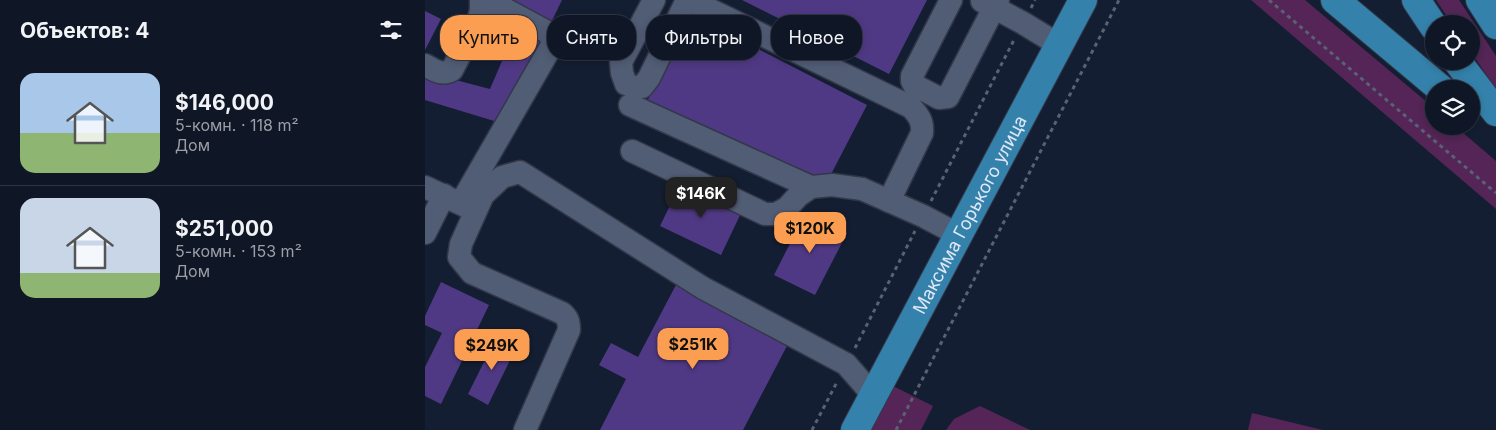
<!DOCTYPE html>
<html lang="ru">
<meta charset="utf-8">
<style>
body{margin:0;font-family:Inter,sans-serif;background:#1d2332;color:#f1f3f6;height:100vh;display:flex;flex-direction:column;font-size:19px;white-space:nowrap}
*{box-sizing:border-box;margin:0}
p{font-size:16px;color:#9b9fa7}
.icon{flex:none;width:28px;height:28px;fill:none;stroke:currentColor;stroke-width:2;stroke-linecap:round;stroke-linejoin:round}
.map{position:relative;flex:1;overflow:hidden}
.sheet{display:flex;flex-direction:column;background:#0f1626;width:425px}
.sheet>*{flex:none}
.top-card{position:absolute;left:15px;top:15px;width:475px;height:45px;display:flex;gap:10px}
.tools{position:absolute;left:1000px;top:15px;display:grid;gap:10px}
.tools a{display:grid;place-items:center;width:55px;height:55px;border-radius:50%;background:#0f1626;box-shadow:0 2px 8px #0003,0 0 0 1px #2f3543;font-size:25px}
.price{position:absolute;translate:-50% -42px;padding:0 11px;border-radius:10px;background:#fb9e51;color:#111;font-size:16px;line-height:32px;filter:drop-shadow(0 1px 2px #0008)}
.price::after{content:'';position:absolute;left:50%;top:30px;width:15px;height:11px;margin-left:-8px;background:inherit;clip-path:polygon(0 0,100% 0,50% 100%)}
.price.current{background:#222;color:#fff}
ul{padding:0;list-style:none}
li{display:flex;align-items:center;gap:15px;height:125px;padding:0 20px}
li+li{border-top:1px solid #2f3543}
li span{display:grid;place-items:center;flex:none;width:140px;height:100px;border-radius:15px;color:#555}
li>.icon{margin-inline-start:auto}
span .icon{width:60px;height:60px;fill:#fffc;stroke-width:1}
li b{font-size:21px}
h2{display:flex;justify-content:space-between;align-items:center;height:60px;padding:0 20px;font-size:21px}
.chip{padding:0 18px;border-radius:20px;background:#0f1626;box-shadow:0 2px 8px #0003,0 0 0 1px #2f3543;font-size:18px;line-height:45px}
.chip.current{background:#fb9e51;color:#111}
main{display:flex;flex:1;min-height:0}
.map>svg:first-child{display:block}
</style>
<main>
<section class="sheet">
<h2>Объектов: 4<svg class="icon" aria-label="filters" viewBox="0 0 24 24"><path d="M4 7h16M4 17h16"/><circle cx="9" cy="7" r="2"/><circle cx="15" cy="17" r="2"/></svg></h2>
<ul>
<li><span style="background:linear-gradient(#a9c7e8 60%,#8fb573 0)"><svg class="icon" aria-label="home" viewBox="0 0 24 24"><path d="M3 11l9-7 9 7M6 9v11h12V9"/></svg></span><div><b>$146,000</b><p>5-комн. · 118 m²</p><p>Дом</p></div></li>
<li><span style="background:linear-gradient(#c9d6e8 75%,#8fb573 0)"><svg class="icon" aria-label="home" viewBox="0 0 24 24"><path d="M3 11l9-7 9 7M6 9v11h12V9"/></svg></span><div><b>$251,000</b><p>5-комн. · 153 m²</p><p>Дом</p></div></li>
</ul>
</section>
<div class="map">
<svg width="1071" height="430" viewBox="0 0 1071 430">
<rect width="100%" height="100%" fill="#141e32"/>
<!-- green -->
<g fill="#542556">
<polygon points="826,0 880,0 1009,108 1009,126 1030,126 1071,161 1071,209"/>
<polygon points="1011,0 1034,0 1071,56 1071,89 1046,52 1046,24 1027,24"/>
<polygon points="468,386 508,406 496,430 445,430"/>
<polygon points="555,406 605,430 521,430 529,419"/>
<polygon points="827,413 898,430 823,430"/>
</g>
<!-- building -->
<g fill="#503984">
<polygon points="87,0 137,0 124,27 83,7"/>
<polygon points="317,0 502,0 464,74"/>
<polygon points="0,11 16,19 0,50"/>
<polygon points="69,12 123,39 79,124 0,100 0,72 65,89 80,54 56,42"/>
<polygon points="267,15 442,105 402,182 388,175 378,194 217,111"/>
<polygon points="256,183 317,211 296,255 235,226"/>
<polygon points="381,212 422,233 390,295 349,275"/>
<polygon points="16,282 64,305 16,404 0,396 0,367 17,333 0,325 0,316"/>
<polygon points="252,283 364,342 318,430 175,430 201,379 174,365 186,343 213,357"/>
<polygon points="71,338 91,348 63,405 43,394"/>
</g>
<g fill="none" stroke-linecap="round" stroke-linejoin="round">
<!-- minor casing -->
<g stroke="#333849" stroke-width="25">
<g id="minor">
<polyline points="229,0 196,62 197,73 201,84 209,87 217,87 224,78 262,0"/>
<path d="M265 0 486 107C494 116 498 121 497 133L464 201"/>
<polyline points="526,0 487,76 487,81 489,85 514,98 523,97 573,0"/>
<polyline points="557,1 598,23 634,45"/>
<path d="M0 65C9 70 17 76 27 70L54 18 56 10V0"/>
<polyline points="205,105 386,187"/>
<polyline points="207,151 340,214 351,214 362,208 373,196 386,187 407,185 437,189 498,216 534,235"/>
<polyline points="0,187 49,210"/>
<polyline points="36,203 127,45 126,34 63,0"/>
<polyline points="0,233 19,195"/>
<path d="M100 430 144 330C144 322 143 318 137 313L47 273 34 257 36 244 58 195 77 177 95 172 278 288 421 364 448 395"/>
</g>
</g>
<!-- major casing -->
<g stroke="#333849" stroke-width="30">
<g id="major">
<polyline points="910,0 1016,89"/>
<polyline points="991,0 1009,27"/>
<polyline points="1055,0 1071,25"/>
<polyline points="1032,61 1071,112"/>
<path id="s1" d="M430 430 658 0"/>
</g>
</g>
<!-- path -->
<g stroke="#596274" stroke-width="3" stroke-dasharray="4 4" stroke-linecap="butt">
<polyline points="844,0 1071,193"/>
<polyline points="606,8 610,0"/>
<polyline points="506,201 590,38"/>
<polyline points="430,348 490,231"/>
<polyline points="387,430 412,382"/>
<polyline points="471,430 694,0"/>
</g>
<!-- minor -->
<use href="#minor" stroke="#515d75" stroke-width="22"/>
<!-- major -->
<use href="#major" stroke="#3482ab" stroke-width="28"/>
</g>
<g text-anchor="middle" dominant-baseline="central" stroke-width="4" stroke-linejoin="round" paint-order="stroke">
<!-- street labels -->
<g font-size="18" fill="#e0e7f5" stroke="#050811">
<text stroke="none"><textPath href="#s1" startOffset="244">Максима Горького улица</textPath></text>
</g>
</g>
</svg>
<div class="tools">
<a><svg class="icon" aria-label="locate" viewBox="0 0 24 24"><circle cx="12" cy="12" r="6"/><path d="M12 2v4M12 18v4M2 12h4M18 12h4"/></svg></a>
<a><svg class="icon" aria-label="layers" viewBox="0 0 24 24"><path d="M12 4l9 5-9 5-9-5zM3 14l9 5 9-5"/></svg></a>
</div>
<b class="price current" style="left:276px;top:219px">$146K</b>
<b class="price" style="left:385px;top:254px">$120K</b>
<b class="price" style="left:268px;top:370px">$251K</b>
<b class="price" style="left:67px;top:371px">$249K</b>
<div class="top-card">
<a class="chip current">Купить</a>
<a class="chip">Снять</a>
<a class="chip">Фильтры</a>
<a class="chip">Новое</a>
</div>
</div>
</main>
